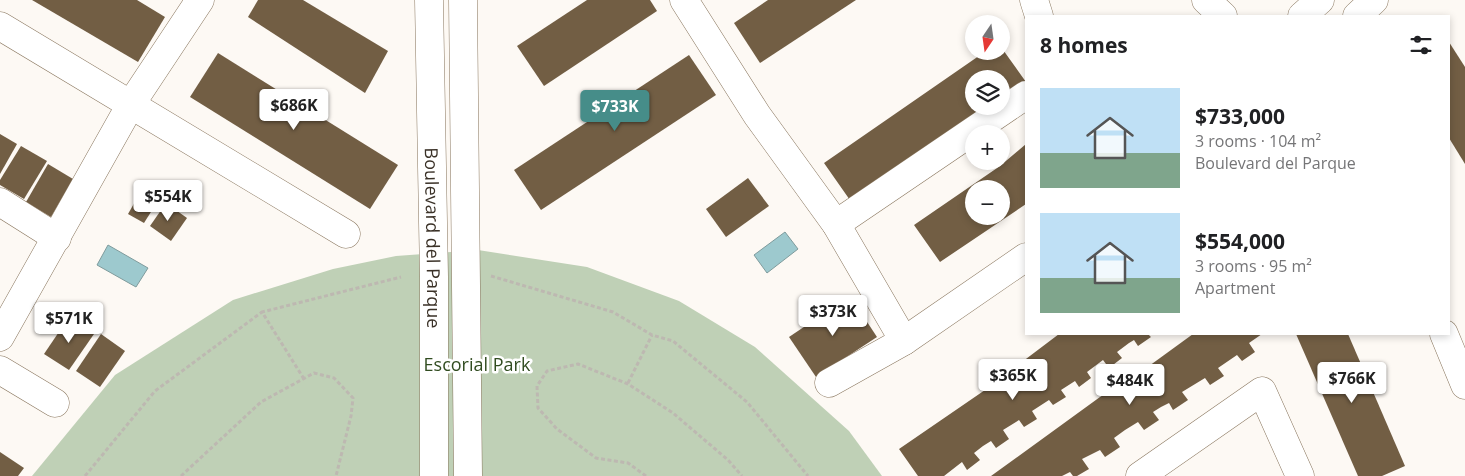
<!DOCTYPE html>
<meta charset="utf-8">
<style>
body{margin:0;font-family:"Open Sans",sans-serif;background:#f6f6f6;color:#202124;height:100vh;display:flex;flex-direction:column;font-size:19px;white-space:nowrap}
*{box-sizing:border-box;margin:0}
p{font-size:16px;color:#757577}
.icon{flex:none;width:28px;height:28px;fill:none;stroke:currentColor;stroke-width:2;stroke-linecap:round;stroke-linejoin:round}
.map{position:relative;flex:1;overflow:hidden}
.sheet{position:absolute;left:1025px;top:15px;width:425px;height:320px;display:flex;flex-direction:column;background:#fff;border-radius:0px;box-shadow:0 2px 8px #0003}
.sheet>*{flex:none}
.needle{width:32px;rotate:193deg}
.controls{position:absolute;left:965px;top:15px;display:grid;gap:10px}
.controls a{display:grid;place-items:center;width:45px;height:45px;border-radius:50%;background:#fff;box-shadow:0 2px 8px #0003;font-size:25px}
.price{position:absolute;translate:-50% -42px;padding:0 11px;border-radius:5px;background:#fff;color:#222;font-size:16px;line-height:32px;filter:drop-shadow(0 1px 2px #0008)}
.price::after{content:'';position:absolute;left:50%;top:30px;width:15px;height:11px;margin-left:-8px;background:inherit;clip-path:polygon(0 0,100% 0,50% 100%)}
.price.on{background:#468d89;color:#fff}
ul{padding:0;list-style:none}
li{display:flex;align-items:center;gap:15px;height:125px;padding:0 15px}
li span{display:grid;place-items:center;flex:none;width:140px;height:100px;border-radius:0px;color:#555}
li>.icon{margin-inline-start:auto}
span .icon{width:60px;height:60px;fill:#fffc;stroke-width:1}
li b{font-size:21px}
h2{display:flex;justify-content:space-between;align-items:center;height:60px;padding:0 15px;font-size:21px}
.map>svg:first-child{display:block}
</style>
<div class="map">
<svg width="1465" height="476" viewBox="0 0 1465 476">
<rect width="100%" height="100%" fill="#fdf9f4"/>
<!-- green -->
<polygon fill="#bfd0b6" points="478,250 587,267 679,301 755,347 849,431 882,476 32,476 115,375 233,300 333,269 396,256"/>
<!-- water -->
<g fill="#9dc9ce" stroke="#7f9b9c">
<polygon points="785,232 798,249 767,273 754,255"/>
<polygon points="108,245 148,268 136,287 97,265"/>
</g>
<!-- building -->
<g fill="#725e44" fill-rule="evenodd">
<polygon points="32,0 137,0 165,17 138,62"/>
<polygon points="258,0 303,0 388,51 365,93 248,17"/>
<polygon points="587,0 650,0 657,11 544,86 517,46"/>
<polygon points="768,0 856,0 760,63 734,23"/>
<polygon points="1449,42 1465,67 1465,164 1449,138"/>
<polygon points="1001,47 1026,82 1001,99 1001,79 974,79 974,106 991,106 852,203 824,163 986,51 1001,51"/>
<polygon points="218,53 398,165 370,209 190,97"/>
<polygon points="689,55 716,95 541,210 514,170"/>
<polygon points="0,134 17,144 0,174"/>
<path d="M1026 144V204L940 262 914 225 1000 166ZM974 189H1001V216H974Z"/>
<polygon points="21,146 47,161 24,199 0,185 0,180"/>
<polygon points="48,164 73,179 51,217 26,202"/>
<polygon points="748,178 769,206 726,237 706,209"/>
<polygon points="144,186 161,196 144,223 128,214"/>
<polygon points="166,203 187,218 171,241 150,226"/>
<polygon points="850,296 877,337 816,377 789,337"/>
<polygon points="69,317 94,334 69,370 44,354"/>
<polygon points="101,334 125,351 100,387 76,371"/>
<polygon points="1059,334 1148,334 1151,337 1138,346 1134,340 1129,343 1117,352 1122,358 1109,368 1103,360 1087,372 1091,378 1079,387 1075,381 1061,390 1066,397 1053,405 1049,400 1032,411 1037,419 1024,427 1019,420 1003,430 1009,439 996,448 991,441 983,446 974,453 980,460 967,470 962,462 944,476 918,476 899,449 985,390"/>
<polygon points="1193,334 1262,334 1249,343 1255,352 1242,361 1237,355 1218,368 1224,376 1210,385 1205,378 1182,392 1188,400 1173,410 1169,403 1161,407 1153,412 1159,420 1144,430 1138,422 1125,430 1114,438 1120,447 1105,457 1100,450 1082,459 1089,469 1077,476 1073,476 1070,472 1062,476 991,476 1100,397 1138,374"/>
<polygon points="1296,334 1348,334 1405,466 1382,476 1358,476"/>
<polygon points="0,452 24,468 18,476 0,476"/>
</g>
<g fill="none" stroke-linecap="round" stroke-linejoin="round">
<!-- minor casing -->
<g stroke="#89765e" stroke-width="29">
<g id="minor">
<path id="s1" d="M429 0 434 277V476"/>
<polyline points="463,0 468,476"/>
<polyline points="684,0 757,115 836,224 904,341"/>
<polyline points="1034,0 1039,16"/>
<polyline points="1206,0 1223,16"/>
<polyline points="1302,16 1320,0"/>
<polyline points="1357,16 1374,0"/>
<polyline points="0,26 346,234"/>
<polyline points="0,202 57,238"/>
<polyline points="836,224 1026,95"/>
<polyline points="1444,334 1465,385"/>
<polyline points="0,337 131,104 200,0"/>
<polyline points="0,370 55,403"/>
<polyline points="829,383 904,341 1026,257"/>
<polyline points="1140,476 1262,391 1300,476"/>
</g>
</g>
<!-- path -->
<g stroke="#bdb8b1" stroke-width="3" stroke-dasharray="4 2.5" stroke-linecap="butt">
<polyline points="491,276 613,312 652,335 673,341 747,402 808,476"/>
<polyline points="304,379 262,312 401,277"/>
<polyline points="628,383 652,335"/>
<polyline points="85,476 155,391 262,312"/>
<polyline points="181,476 261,402 314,373 334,378 353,398 351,416 336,476"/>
<polyline points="646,476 628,463 596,458 557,429 538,408 537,386 547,371 578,364 628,384 673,413 728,460 742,476"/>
</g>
<!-- minor -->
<use href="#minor" stroke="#fff" stroke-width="28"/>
</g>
<g text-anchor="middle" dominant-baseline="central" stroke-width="5" stroke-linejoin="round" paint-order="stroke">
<!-- street labels -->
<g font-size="18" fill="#3a3127" stroke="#fff">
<text stroke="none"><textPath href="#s1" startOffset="238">Boulevard del Parque</textPath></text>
</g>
<!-- park labels -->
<g font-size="18" fill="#314c20" stroke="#fff">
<text x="477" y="364">Escorial Park</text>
</g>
</g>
</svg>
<div class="controls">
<a><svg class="needle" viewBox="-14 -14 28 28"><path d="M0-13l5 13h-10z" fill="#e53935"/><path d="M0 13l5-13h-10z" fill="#757577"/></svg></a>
<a><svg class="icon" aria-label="layers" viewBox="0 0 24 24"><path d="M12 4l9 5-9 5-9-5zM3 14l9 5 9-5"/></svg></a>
<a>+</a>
<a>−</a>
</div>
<b class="price" style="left:294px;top:131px">$686K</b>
<b class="price on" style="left:615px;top:132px">$733K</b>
<b class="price" style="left:168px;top:222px">$554K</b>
<b class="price" style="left:833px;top:337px">$373K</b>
<b class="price" style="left:69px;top:344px">$571K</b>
<b class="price" style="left:1013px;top:401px">$365K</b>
<b class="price" style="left:1352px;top:404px">$766K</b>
<b class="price" style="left:1130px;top:406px">$484K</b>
<section class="sheet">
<h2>8 homes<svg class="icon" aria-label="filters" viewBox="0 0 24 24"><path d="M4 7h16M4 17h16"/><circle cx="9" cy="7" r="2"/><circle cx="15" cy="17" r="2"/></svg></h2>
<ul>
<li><span style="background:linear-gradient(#bfe0f5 65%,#7fa58c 0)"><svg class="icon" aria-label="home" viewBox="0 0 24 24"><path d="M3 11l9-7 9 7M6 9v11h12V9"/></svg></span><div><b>$733,000</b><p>3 rooms · 104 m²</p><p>Boulevard del Parque</p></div></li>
<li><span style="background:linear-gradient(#bfe0f5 65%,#7fa58c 0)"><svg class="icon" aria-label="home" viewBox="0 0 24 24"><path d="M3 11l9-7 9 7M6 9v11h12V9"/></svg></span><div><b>$554,000</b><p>3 rooms · 95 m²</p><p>Apartment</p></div></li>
</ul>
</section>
</div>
